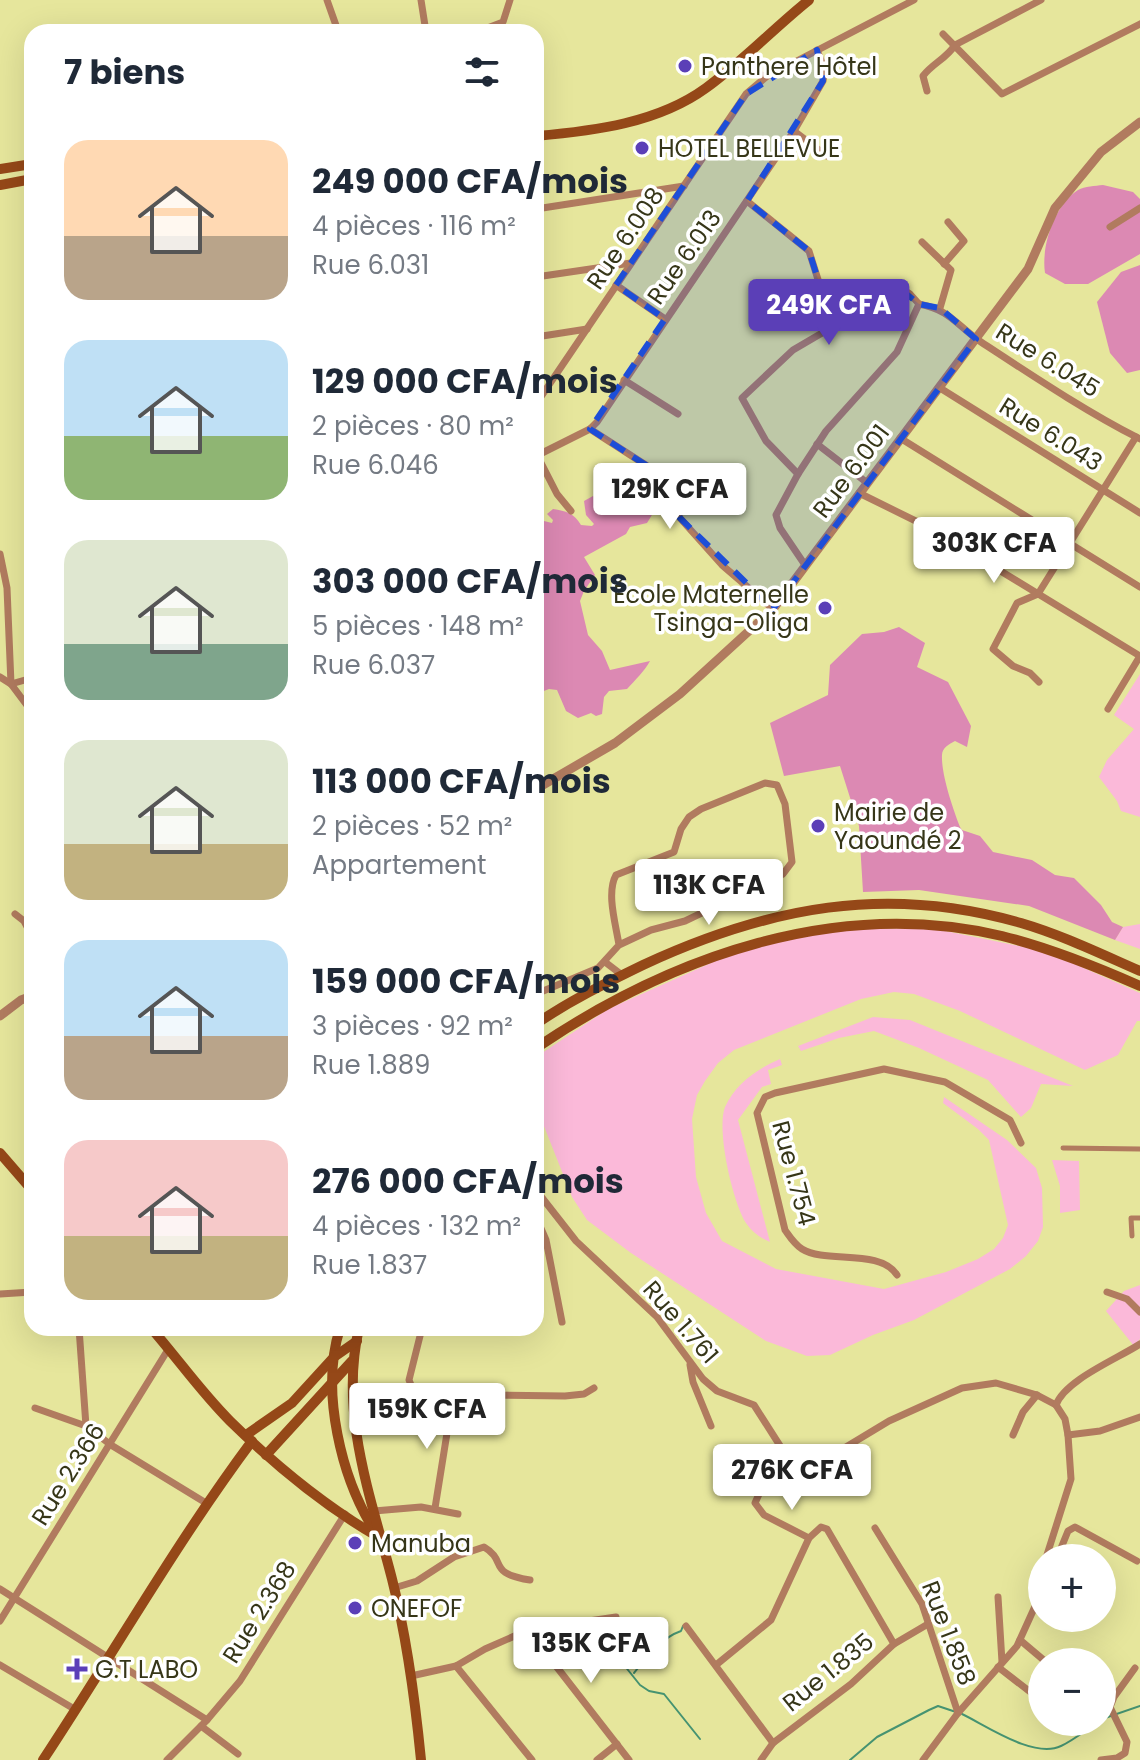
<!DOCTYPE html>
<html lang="fr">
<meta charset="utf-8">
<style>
body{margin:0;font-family:Poppins,sans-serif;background:#f6f6f7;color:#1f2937;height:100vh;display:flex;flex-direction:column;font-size:30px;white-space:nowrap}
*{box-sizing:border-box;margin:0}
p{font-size:26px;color:#747a83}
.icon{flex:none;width:44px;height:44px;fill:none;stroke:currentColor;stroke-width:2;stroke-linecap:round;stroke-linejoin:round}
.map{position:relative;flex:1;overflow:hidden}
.drawer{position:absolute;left:24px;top:24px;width:520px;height:1312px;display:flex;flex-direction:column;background:#fff;border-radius:24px;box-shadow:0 8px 32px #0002}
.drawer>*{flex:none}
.fabs{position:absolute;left:1028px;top:1544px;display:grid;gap:16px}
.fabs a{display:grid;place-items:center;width:88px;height:88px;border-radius:50%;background:#fff;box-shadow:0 8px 32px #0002;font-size:40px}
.price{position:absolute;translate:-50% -68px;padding:0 18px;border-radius:8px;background:#fff;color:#222;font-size:26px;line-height:52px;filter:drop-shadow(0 2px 4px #0008)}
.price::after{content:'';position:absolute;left:50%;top:48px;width:24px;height:18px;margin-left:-12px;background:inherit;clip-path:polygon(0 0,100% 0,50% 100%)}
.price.active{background:#5b3fb7;color:#fff}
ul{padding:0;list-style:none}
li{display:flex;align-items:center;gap:24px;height:200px;padding:0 40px}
li span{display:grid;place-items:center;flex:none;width:224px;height:160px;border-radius:24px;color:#555}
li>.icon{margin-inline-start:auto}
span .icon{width:96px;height:96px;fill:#fffc;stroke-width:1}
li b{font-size:34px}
h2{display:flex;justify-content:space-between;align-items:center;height:96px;padding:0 40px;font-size:34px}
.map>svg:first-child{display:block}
</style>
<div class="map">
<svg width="1140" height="1760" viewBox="0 0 1140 1760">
<rect width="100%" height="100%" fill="#e6e69c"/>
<!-- green -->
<g fill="#fbb9d9">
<polygon points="1140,674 1140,817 1121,811 1117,801 1099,777 1107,760 1134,729 1114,715"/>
<polygon points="1140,924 1140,949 1115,940 1123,927"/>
<polygon points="931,928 1029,948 1075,964 1140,993 1140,1021 1137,1021 1118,1055 1085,1070 960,1011 914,994 894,992 861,999 734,1050 718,1063 705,1081 697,1095 692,1119 696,1177 706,1213 722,1241 776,1269 884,1289 946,1272 978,1259 994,1249 1003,1238 1008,1225 989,1140 978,1129 943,1103 944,1097 1007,1140 1036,1168 1042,1188 1043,1227 1038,1241 1026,1256 1010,1269 914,1320 873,1335 830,1355 807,1356 766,1341 631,1253 587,1220 572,1197 536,1106 536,1057 608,1009 722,958 774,941 843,929"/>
<polygon points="873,1017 910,1020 1073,1086 1041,1084 1031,1108 1021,1117 988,1080 919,1048 874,1031 839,1038 801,1051 798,1046"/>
<path d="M780 1059 782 1065 768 1070 771 1084 762 1087 738 1120 770 1242C760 1238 752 1232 746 1223 733 1203 716 1130 725 1107 736 1083 757 1069 780 1059Z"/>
<polygon points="1052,1160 1079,1161 1080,1210 1060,1213 1060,1186"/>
<polygon points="1140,1285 1140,1339 1134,1346 1106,1311 1124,1291"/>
</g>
<!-- forest -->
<g fill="#dc89b3">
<path d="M1103 185 1133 192 1140 199V254L1088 284H1065L1045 273C1041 247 1054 205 1078 190 1085 186 1095 186 1103 185Z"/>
<polygon points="1140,265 1140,370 1127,373 1110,353 1097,302 1121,272"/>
<path d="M614 487H625L635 493 643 489 653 493 661 488 663 497 647 523 630 527 626 534 584 557 595 575 584 591 580 601 588 635 602 651 610 670 650 661C644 672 635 680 627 689L609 691 604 697 602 714 596 716 591 713 578 718 566 711 557 690 549 689 536 694V519L552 523 553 520 547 514 553 509C566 511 574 513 581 525L592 526 594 524 586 515 584 501 593 496 601 501 603 492Z"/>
<path d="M899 627 925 643 917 667 948 682 971 726 967 747 955 741C949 744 942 748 942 755 941 774 953 809 960 827L962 830 980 836 993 852 1032 860 1055 875 1074 878 1101 905 1112 922 1123 927 1115 940 1029 906 919 890 863 892 859 826 840 766 784 776 770 723 828 695 830 665 862 634 884 632Z"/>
</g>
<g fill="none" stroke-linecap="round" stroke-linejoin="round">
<!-- stream -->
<g stroke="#469371" stroke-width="2">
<polyline points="602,1624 608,1645 640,1685 649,1691 664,1694 700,1739"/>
<path d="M634 1673C647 1657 661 1638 681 1631L683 1626"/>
<path d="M962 1714C987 1726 1034 1759 1061 1746 1074 1740 1086 1730 1098 1722"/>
<polyline points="1102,1719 1140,1706"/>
<polyline points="850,1760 877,1737 929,1710 938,1706 956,1712"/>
</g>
<!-- pedestrian -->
<g stroke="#b17b5f" stroke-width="5">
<polyline points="1063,1148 1140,1149"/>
<polyline points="1132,1236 1131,1218 1140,1218"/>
</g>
<!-- minor -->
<g stroke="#b17b5f" stroke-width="7">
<polyline points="327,0 338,31 334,32"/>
<polyline points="421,0 426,32"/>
<polyline points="477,32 503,22 510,0"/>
<polyline points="943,34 1002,94 1140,24"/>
<polyline points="737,63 766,77"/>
<path d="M927 91 923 76C933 63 946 59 955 45L1041 0"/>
<polyline points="794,131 827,156"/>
<polyline points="747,201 809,251 833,327"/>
<polyline points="536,209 684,186"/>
<polyline points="1110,227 1140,208"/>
<polyline points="922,242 951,270 940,308"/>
<polyline points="944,264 964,241 948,222"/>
<polyline points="536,277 631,263"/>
<polyline points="616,285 665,319"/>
<polyline points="536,337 587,329"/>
<polyline points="624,380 678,414"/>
<polyline points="940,388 1140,513"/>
<polyline points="536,404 746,94 766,77 914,0"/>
<polyline points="590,429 655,471 680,518 722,565 773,609"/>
<polyline points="900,438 1140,587"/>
<polyline points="817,444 866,482"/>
<polyline points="537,455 557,494 571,511"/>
<polyline points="536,456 590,429 597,422 794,131 823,81 825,70 817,50"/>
<polyline points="798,474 766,441 742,398 793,350 863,309 882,289 894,284 910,294 919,304"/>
<polyline points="859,493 930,528 1140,656"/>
<polyline points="0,554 7,588 11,684 32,712"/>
<path d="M805 565 780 528 776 515 798 474 826 431 897 352 919 304C951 310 956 325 981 342 1033 376 1085 411 1140 439"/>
<polyline points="0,677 11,684 32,678"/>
<polyline points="1039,682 1030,673 1013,666 993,649 1017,603 1038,594 1136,437"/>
<polyline points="1108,709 1140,656"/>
<polyline points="536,890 538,886"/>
<polyline points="15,914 24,921 32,936"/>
<polyline points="605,962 622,975"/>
<path d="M536 994 598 968 619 945 651 930 685 921 783 874 792 862 785 804 777 785 765 783 701 809 689 817 681 829 674 852 616 875C606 893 616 925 619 945"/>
<polyline points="536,1190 576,1241 657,1317 703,1379 717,1391 754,1405 784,1452 800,1459 831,1456 889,1421 962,1388 996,1383 1037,1395 1056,1405 1065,1419 1068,1435 1071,1479 1046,1558"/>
<polyline points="536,1217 546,1240 562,1322"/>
<path d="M897 1275C880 1248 826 1264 802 1249 794 1244 790 1237 785 1230L757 1113 765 1097 775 1093 884 1069 945 1082 1010 1120 1021 1143"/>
<polyline points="1107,1292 1127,1299 1140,1312"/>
<polyline points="0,1294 32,1292"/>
<polyline points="79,1328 86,1426"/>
<polyline points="690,1365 693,1382 711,1426"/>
<polyline points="416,1397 409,1380 422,1328"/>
<path d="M1056 1405C1065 1380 1117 1359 1140 1344"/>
<polyline points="35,1408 86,1426 111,1445 206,1503"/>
<polyline points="354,1420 416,1397 452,1402 462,1398 498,1395 565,1396 584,1394 594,1388"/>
<polyline points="1013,1435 1023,1412 1037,1395"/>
<polyline points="1068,1435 1100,1431 1140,1417"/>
<polyline points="791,1457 769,1472 755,1503 764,1515 809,1538"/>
<polyline points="435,1508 452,1402"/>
<polyline points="374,1511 421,1507 458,1514"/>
<polyline points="875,1528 922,1604 958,1713"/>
<polyline points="1057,1558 1068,1531 1075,1527 1137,1561"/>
<path d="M394 1588 417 1581 454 1557 484 1547C508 1561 486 1573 530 1580"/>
<polyline points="0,1589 207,1720"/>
<polyline points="998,1597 1002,1662"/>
<polyline points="0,1621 169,1348"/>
<polyline points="686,1626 773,1743"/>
<polyline points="528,1630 629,1760"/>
<polyline points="1020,1640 1046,1662"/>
<polyline points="0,1665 76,1710"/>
<polyline points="716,1665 771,1620 809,1538 821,1527 827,1529 894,1644"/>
<polyline points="456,1666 532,1760"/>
<polyline points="998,1667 1042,1701"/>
<polyline points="411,1676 456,1666 485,1649 528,1630 616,1617"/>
<polyline points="1069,1722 1077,1727"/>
<polyline points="201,1726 238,1754"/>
<polyline points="167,1760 207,1720 240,1681 345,1514"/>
<polyline points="597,1760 617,1744"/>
<polyline points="761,1760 773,1743 851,1684 894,1644 928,1624"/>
<polyline points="923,1760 958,1713 1017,1646 1037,1602 1042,1574"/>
<polyline points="1101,1760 1117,1758 1125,1753 1127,1742 1110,1707 1114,1697 1135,1668"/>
</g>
<!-- tertiary -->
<g stroke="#b17b5f" stroke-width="9">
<polyline points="536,789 615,743 680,694 773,609 1028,269 1055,208 1101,152 1140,122"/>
<polyline points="0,1016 21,1000 32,996"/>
</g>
<!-- secondary -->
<g stroke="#954818" stroke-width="10">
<path d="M536 136C594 131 658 123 706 88 743 61 774 28 809 0"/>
<polyline points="0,169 32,164"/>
<polyline points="0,185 32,179"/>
<path d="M536 1024C569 1001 606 983 643 965 768 907 886 884 1021 923 1062 935 1101 954 1140 971"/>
<path d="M536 1048C672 956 838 897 1002 936 1050 948 1095 966 1140 986"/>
<polyline points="0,1153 32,1190"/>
<path d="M151 1328C178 1359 201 1392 230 1421 274 1464 326 1507 380 1538"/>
<path d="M340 1328C320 1391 341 1479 376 1533"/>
<path d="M359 1328C339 1414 371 1497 392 1579 407 1638 415 1699 421 1760"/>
<polyline points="246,1435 292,1403 334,1357 357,1341"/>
<polyline points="266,1455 352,1361"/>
<path d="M43 1760C113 1654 176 1543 252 1441"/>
</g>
</g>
<!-- marked area -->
<path fill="#1d4ed8" fill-opacity="0.2" stroke="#1d4ed8" stroke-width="6" stroke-dasharray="16 10" stroke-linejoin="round" d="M817 50 823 81 747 201 809 251 833 327 894 284 919 304 940 308 976 339 773 609 680 518 655 471 590 429 665 319 616 285 746 94Z"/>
<!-- markers -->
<g fill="#5b3fb7" stroke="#fff" stroke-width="3">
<circle cx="685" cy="66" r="8"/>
<circle cx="642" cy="148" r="8"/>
<circle cx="825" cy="608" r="8"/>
<circle cx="818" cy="826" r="8"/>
<circle cx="355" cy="1543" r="8"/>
<circle cx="355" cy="1608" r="8"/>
<path d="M73 1657h8v8h8v8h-8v8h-8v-8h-8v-8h8z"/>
</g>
<g text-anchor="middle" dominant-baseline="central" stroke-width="7" stroke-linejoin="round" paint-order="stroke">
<!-- poi labels -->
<g font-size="24" fill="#363618" stroke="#fff" text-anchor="start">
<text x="701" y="66">Panthere Hôtel</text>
<text x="658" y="148">HOTEL BELLEVUE</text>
<text x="809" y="594" text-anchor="end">École Maternelle<tspan x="809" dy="28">Tsinga-Oliga</tspan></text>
<text x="834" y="812">Mairie de<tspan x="834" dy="28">Yaoundé 2</tspan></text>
<text x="371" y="1543">Manuba</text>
<text x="371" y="1608">ONEFOF</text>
<text x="95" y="1669">G.T LABO</text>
</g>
<!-- street labels -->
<g font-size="24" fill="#363618" stroke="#fff">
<text transform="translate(625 238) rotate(-56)">Rue 6.008</text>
<text transform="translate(684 257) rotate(-55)">Rue 6.013</text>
<text transform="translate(1048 360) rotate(32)">Rue 6.045</text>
<text transform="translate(1051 434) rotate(32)">Rue 6.043</text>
<text transform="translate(851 471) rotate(-53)">Rue 6.001</text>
<text transform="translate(794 1173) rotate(75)">Rue 1.754</text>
<text transform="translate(681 1322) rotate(49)">Rue 1.761</text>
<text transform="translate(68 1474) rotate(-58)">Rue 2.366</text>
<text transform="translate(259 1612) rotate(-58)">Rue 2.368</text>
<text transform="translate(949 1633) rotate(69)">Rue 1.858</text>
<text transform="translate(828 1672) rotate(-39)">Rue 1.835</text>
</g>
</g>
</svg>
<div class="fabs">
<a>+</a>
<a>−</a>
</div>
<b class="price active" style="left:829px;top:347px">249K CFA</b>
<b class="price" style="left:670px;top:531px">129K CFA</b>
<b class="price" style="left:994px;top:585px">303K CFA</b>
<b class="price" style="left:709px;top:927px">113K CFA</b>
<b class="price" style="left:427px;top:1451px">159K CFA</b>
<b class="price" style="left:792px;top:1512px">276K CFA</b>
<b class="price" style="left:591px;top:1685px">135K CFA</b>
<section class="drawer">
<h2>7 biens<svg class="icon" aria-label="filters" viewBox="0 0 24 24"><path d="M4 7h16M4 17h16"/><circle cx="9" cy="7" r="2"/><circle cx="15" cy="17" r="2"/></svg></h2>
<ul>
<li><span style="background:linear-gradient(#ffd9b3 60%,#b9a48a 0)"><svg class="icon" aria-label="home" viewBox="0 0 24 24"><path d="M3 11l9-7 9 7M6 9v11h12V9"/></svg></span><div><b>249 000 CFA/mois</b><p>4 pièces · 116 m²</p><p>Rue 6.031</p></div></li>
<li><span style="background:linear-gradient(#bfe0f5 60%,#8fb573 0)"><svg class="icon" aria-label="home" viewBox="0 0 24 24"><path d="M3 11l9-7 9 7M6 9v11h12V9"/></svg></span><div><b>129 000 CFA/mois</b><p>2 pièces · 80 m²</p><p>Rue 6.046</p></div></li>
<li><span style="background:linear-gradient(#dfe7d0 65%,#7fa58c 0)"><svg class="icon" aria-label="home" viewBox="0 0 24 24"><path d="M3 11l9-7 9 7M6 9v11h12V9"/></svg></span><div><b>303 000 CFA/mois</b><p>5 pièces · 148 m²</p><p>Rue 6.037</p></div></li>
<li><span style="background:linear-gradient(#dfe7d0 65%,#c2b280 0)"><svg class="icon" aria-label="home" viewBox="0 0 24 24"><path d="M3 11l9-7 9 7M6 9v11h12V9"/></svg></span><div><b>113 000 CFA/mois</b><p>2 pièces · 52 m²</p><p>Appartement</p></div></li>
<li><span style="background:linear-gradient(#bfe0f5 60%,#b9a48a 0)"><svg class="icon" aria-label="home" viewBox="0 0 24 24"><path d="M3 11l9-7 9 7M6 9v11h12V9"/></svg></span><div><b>159 000 CFA/mois</b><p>3 pièces · 92 m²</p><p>Rue 1.889</p></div></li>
<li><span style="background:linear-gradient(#f6c9c9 60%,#c2b280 0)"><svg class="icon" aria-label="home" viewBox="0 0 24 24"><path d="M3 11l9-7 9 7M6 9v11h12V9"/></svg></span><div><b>276 000 CFA/mois</b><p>4 pièces · 132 m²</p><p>Rue 1.837</p></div></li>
</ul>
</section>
</div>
